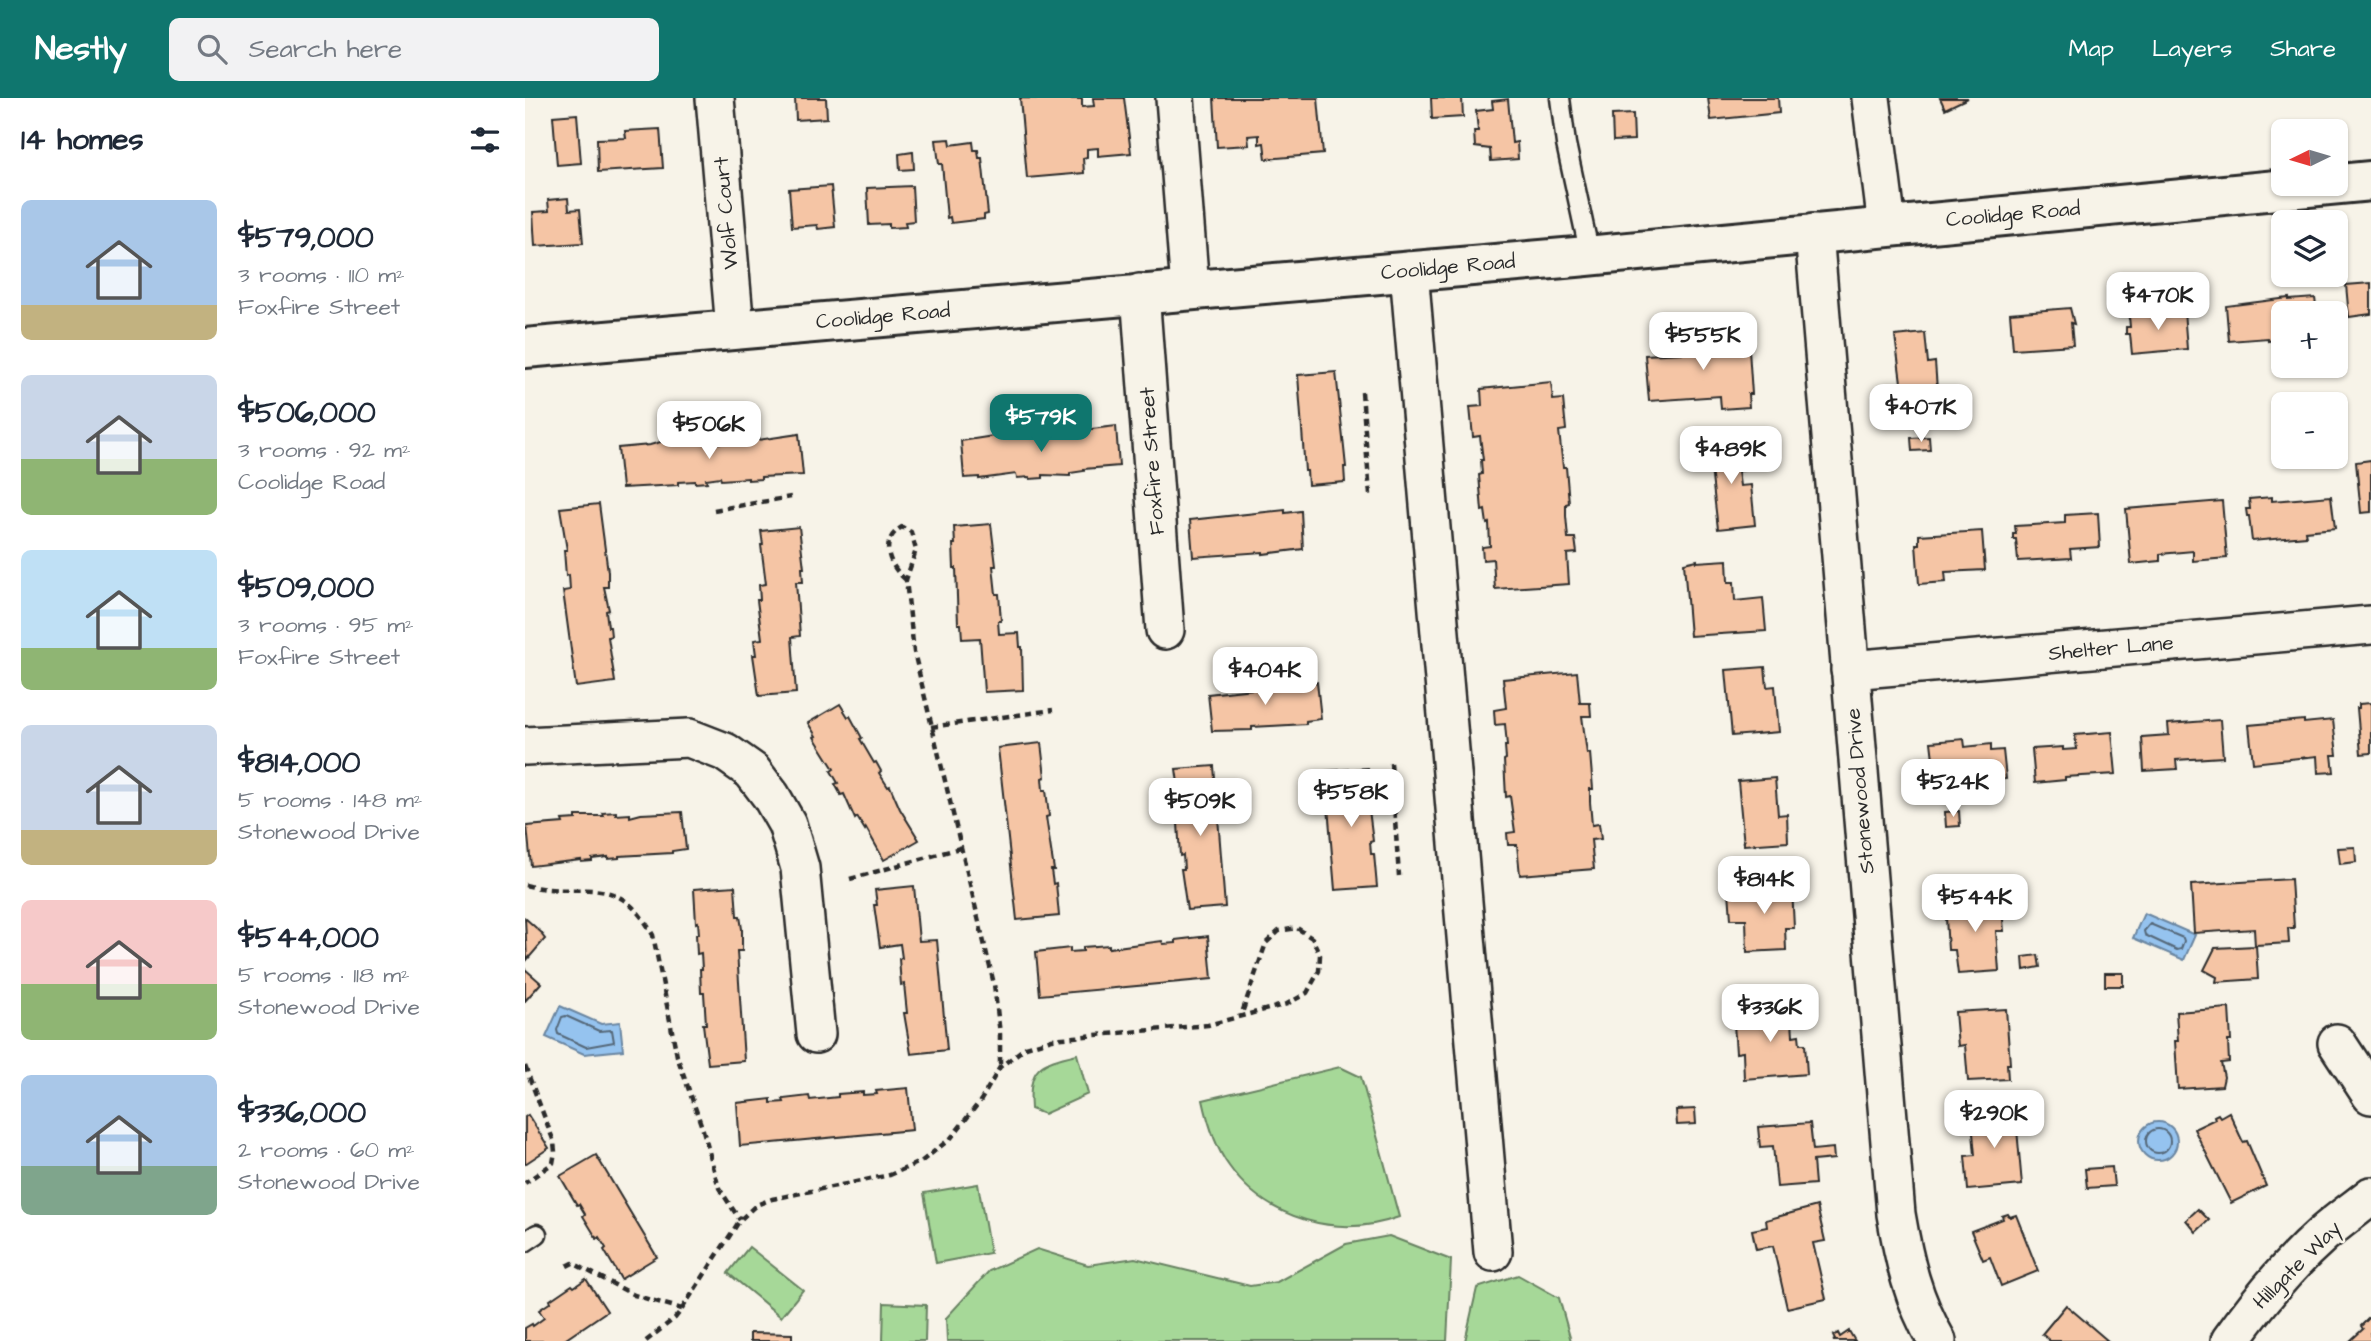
<!DOCTYPE html>
<meta charset="utf-8">
<style>
body{margin:0;font-family:"Architects Daughter",sans-serif;background:#f2f2f3;color:#1f2937;height:100vh;display:flex;flex-direction:column;font-size:26px;white-space:nowrap}
*{box-sizing:border-box;margin:0}
p{font-size:23px;color:#747a83}
.icon{flex:none;width:38px;height:38px;fill:none;stroke:currentColor;stroke-width:2;stroke-linecap:round;stroke-linejoin:round}
.map{position:relative;flex:1;overflow:hidden}
.sheet{display:flex;flex-direction:column;background:#fff;width:525px}
.sheet>*{flex:none}
.needle{width:46px;rotate:265deg}
.controls{position:absolute;left:1746px;top:21px;display:grid;gap:14px}
.controls a{display:grid;place-items:center;width:77px;height:77px;border-radius:10px;background:#fff;box-shadow:0 2px 5px #0004;font-size:35px}
.price{position:absolute;translate:-50% -60px;padding:0 16px;border-radius:14px;background:#fff;color:#222;font-size:23px;line-height:46px;filter:drop-shadow(0 2px 4px #0008)}
.price::after{content:'';position:absolute;left:50%;top:42px;width:21px;height:16px;margin-left:-10px;background:inherit;clip-path:polygon(0 0,100% 0,50% 100%)}
.price.active{background:#0f766e;color:#fff}
ul{padding:0;list-style:none}
li{display:flex;align-items:center;gap:21px;height:175px;padding:0 21px}
li span{display:grid;place-items:center;flex:none;width:196px;height:140px;border-radius:10px;color:#555}
li>.icon{margin-inline-start:auto}
span .icon{width:84px;height:84px;fill:#fffc;stroke-width:1}
li b{font-size:30px}
h2{display:flex;justify-content:space-between;align-items:center;height:84px;padding:0 21px;font-size:30px}
header{display:flex;align-items:center;gap:42px;box-sizing:border-box;height:98px;padding:0 35px;background:#0f766e;color:#fff}
header strong{font-size:33px}
nav{display:flex;gap:38px;margin-inline-start:auto;font-size:24px}
.search{width:490px;height:63px;background:#f2f2f3;display:flex;align-items:center;gap:18px;box-sizing:border-box;padding:0 24px;border-radius:10px;color:#747a83;font-size:26px}
main{display:flex;flex:1;min-height:0}
.map>svg:first-child{display:block}
</style>
<header>
<strong>Nestly</strong>
<div class="search"><svg class="icon" aria-label="search" viewBox="0 0 24 24"><circle cx="10" cy="10" r="6"/><path d="M15 15l6 6"/></svg>Search here</div>
<nav><a>Map</a><a>Layers</a><a>Share</a></nav>
</header>
<main>
<section class="sheet">
<h2>14 homes<svg class="icon" aria-label="filters" viewBox="0 0 24 24"><path d="M4 7h16M4 17h16"/><circle cx="9" cy="7" r="2"/><circle cx="15" cy="17" r="2"/></svg></h2>
<ul>
<li><span style="background:linear-gradient(#a9c7e8 75%,#c2b280 0)"><svg class="icon" aria-label="home" viewBox="0 0 24 24"><path d="M3 11l9-7 9 7M6 9v11h12V9"/></svg></span><div><b>$579,000</b><p>3 rooms · 110 m²</p><p>Foxfire Street</p></div></li>
<li><span style="background:linear-gradient(#c9d6e8 60%,#8fb573 0)"><svg class="icon" aria-label="home" viewBox="0 0 24 24"><path d="M3 11l9-7 9 7M6 9v11h12V9"/></svg></span><div><b>$506,000</b><p>3 rooms · 92 m²</p><p>Coolidge Road</p></div></li>
<li><span style="background:linear-gradient(#bfe0f5 70%,#8fb573 0)"><svg class="icon" aria-label="home" viewBox="0 0 24 24"><path d="M3 11l9-7 9 7M6 9v11h12V9"/></svg></span><div><b>$509,000</b><p>3 rooms · 95 m²</p><p>Foxfire Street</p></div></li>
<li><span style="background:linear-gradient(#c9d6e8 75%,#c2b280 0)"><svg class="icon" aria-label="home" viewBox="0 0 24 24"><path d="M3 11l9-7 9 7M6 9v11h12V9"/></svg></span><div><b>$814,000</b><p>5 rooms · 148 m²</p><p>Stonewood Drive</p></div></li>
<li><span style="background:linear-gradient(#f6c9c9 60%,#8fb573 0)"><svg class="icon" aria-label="home" viewBox="0 0 24 24"><path d="M3 11l9-7 9 7M6 9v11h12V9"/></svg></span><div><b>$544,000</b><p>5 rooms · 118 m²</p><p>Stonewood Drive</p></div></li>
<li><span style="background:linear-gradient(#a9c7e8 65%,#7fa58c 0)"><svg class="icon" aria-label="home" viewBox="0 0 24 24"><path d="M3 11l9-7 9 7M6 9v11h12V9"/></svg></span><div><b>$336,000</b><p>2 rooms · 60 m²</p><p>Stonewood Drive</p></div></li>
</ul>
</section>
<div class="map">
<svg width="1846" height="1243" viewBox="0 0 1846 1243">
<rect width="100%" height="100%" fill="#f7f3e8"/>
<filter id="ink" filterUnits="userSpaceOnUse"><feTurbulence type="fractalNoise" baseFrequency=".0143" numOctaves="2"/><feDisplacementMap in="SourceGraphic" scale="14" xChannelSelector="R" yChannelSelector="G"/><feConvolveMatrix kernelMatrix="1 2 1 2 8 2 1 2 1" color-interpolation-filters="sRGB"/></filter>
<g filter="url(#ink)">
<!-- green -->
<g fill="#a6d898" stroke="#688262" stroke-width="2">
<path d="M552 956 563 996 519 1016 506 1011C503 969 514 965 552 956Z"/>
<path d="M815 969 836 979 874 1119C814 1141 742 1122 704 1068 690 1049 683 1025 678 1002Z"/>
<polygon points="453,1086 465,1155 411,1165 399,1095"/>
<polygon points="864,1138 926,1162 922,1243 422,1243 421,1220 464,1173 512,1151 563,1167 610,1160 725,1188 752,1184 821,1146"/>
<polygon points="224,1149 278,1192 256,1219 203,1175"/>
<polygon points="993,1177 1034,1200 1046,1243 940,1243 952,1190"/>
<polygon points="359,1205 401,1207 400,1243 358,1243"/>
</g>
<!-- water -->
<g fill="#95c3ef" stroke="#6b86a1" stroke-width="2">
<polygon points="1619,815 1670,837 1659,862 1608,840"/>
<polygon points="35,908 76,926 95,924 98,952 59,956 21,939"/>
<circle cx="1633" cy="1043" r="19"/>
</g>
<g fill="none" stroke-linecap="round" stroke-linejoin="round">
<!-- shore -->
<g stroke="#556879" stroke-width="2">
<polygon points="1625,826 1658,840 1659,843 1656,851 1652,852 1620,837 1619,833"/>
<polygon points="41,918 74,933 87,932 89,944 61,949 33,936 32,932 37,919"/>
<circle cx="1633" cy="1043" r="12"/>
</g>
</g>
<!-- building -->
<g fill="#f5c5a5" stroke="#2b2b2b" stroke-width="2">
<polygon points="270,0 301,0 302,20 271,22"/>
<polygon points="495,0 557,1 557,9 569,8 568,0 599,0 606,55 573,58 573,50 562,51 562,59 558,60 559,75 502,80"/>
<polygon points="689,0 793,0 798,56 741,61 739,45 734,46 734,37 723,38 724,47 692,49"/>
<polygon points="906,0 937,0 938,19 907,21"/>
<polygon points="1183,0 1253,0 1254,15 1186,22"/>
<polygon points="1415,0 1443,0 1420,11"/>
<polygon points="983,1 987,45 992,44 993,61 966,63 965,51 950,49 949,33 953,33 951,13 968,11 967,3"/>
<polygon points="52,16 56,65 32,67 28,18"/>
<polygon points="1108,16 1109,42 1088,43 1087,17"/>
<polygon points="135,31 138,70 73,74 72,41 101,40 100,33"/>
<polygon points="425,41 426,47 448,44 449,52 453,52 454,60 457,60 463,116 459,117 459,121 426,125 425,119 422,120 417,66 414,66 411,42"/>
<polygon points="388,54 389,71 375,72 374,56"/>
<polygon points="306,88 310,129 293,131 292,127 267,129 264,91"/>
<polygon points="387,88 389,123 380,124 381,129 364,130 364,126 344,127 342,90"/>
<polygon points="43,100 44,112 55,111 58,145 10,148 8,114 24,113 23,102"/>
<polygon points="1846,185 1846,216 1824,219 1821,187"/>
<polygon points="1764,200 1764,202 1790,200 1792,215 1759,215 1759,239 1750,240 1750,242 1743,243 1743,240 1704,243 1701,208"/>
<polygon points="1545,210 1549,226 1546,225 1548,247 1488,251 1485,215"/>
<polygon points="1659,213 1662,251 1607,256 1605,236 1601,236 1601,229 1605,229 1604,218"/>
<polygon points="1400,235 1403,265 1410,264 1414,319 1394,321 1394,325 1390,326 1390,322 1378,323 1375,293 1377,292 1370,238"/>
<polygon points="1223,237 1227,296 1223,296 1224,309 1196,311 1195,298 1124,303 1120,257 1157,255 1157,246 1188,244 1188,240"/>
<polygon points="811,274 821,369 819,369 820,384 783,387 782,373 780,373 773,277"/>
<polygon points="1026,284 1028,302 1038,301 1041,332 1034,333 1038,369 1041,369 1044,405 1041,406 1041,418 1043,440 1050,440 1052,455 1042,456 1044,486 970,491 968,461 958,462 957,449 965,448 964,425 962,426 960,412 957,413 954,377 957,376 956,362 958,362 955,338 948,339 945,309 957,308 956,291"/>
<polygon points="591,328 594,368 559,371 559,373 545,375 545,378 518,377 518,380 505,381 505,379 492,380 491,376 454,381 454,379 439,380 436,343 475,337 475,340 503,337 502,335 530,335 530,332 541,331 541,334"/>
<polygon points="274,336 278,377 236,379 236,381 223,382 223,380 196,382 195,379 181,381 182,384 170,385 170,383 153,384 153,387 97,390 93,350 125,347 139,343 191,340 192,345 206,344 206,342 232,340 233,342"/>
<polygon points="1404,339 1405,352 1387,353 1386,340"/>
<polygon points="1218,342 1221,372 1213,373 1215,388 1226,387 1230,427 1193,431 1184,353 1188,353 1187,345"/>
<polygon points="1846,362 1846,414 1836,415 1831,364"/>
<polygon points="1806,398 1810,430 1780,433 1781,438 1727,443 1724,418 1722,418 1721,411 1725,411 1724,401 1747,399 1747,403"/>
<polygon points="1697,403 1702,460 1668,463 1668,453 1635,456 1635,463 1606,466 1601,411"/>
<polygon points="74,406 83,474 83,489 79,489 84,512 81,513 83,529 85,529 86,538 83,539 90,584 51,589 38,493 45,492 44,477 41,478 39,452 42,452 35,410"/>
<polygon points="760,412 760,415 776,413 778,451 738,456 738,454 668,459 665,422"/>
<polygon points="1573,415 1575,449 1545,451 1546,460 1493,463 1491,441 1488,441 1488,436 1491,436 1490,428 1540,425 1540,417"/>
<polygon points="466,426 471,468 468,468 471,496 474,496 476,523 473,523 474,536 494,535 495,549 497,549 498,592 459,594 455,540 437,541 436,526 433,526 431,470 429,470 428,446 430,446 429,429"/>
<polygon points="274,429 279,470 277,470 278,484 271,484 275,538 267,539 271,595 234,598 228,557 231,557 229,542 237,541 232,502 235,502 234,487 241,486 236,447 238,447 236,433"/>
<polygon points="1457,433 1460,472 1420,474 1421,484 1394,486 1391,446 1394,446 1394,437"/>
<polygon points="1172,462 1172,464 1202,462 1203,484 1209,484 1210,503 1238,500 1241,533 1165,538 1159,465"/>
<polygon points="1240,569 1242,589 1250,588 1254,634 1207,638 1201,572"/>
<polygon points="1052,574 1055,605 1065,605 1066,618 1057,618 1062,656 1065,655 1068,691 1065,691 1065,704 1067,727 1074,726 1076,741 1066,742 1069,771 995,777 992,747 983,747 982,735 990,734 985,698 981,699 979,662 981,661 980,648 982,648 980,626 970,627 969,612 981,610 978,581"/>
<polygon points="792,584 796,621 781,623 781,626 727,629 727,632 687,633 683,596"/>
<polygon points="1846,605 1846,655 1836,656 1832,610 1834,610 1834,606"/>
<polygon points="315,606 323,619 325,618 337,640 335,641 349,665 351,664 356,673 354,675 363,689 365,688 375,711 394,742 359,762 341,730 340,732 332,719 330,721 319,696 316,697 310,686 313,685 306,673 309,671 289,639 291,638 283,625"/>
<polygon points="1695,622 1698,659 1651,662 1652,671 1619,673 1617,639 1644,637 1643,626"/>
<polygon points="1779,622 1779,625 1808,622 1812,657 1807,657 1809,674 1793,675 1792,658 1728,665 1724,627"/>
<polygon points="1587,634 1591,676 1540,679 1540,682 1510,685 1507,651 1538,649 1538,652 1552,651 1550,637"/>
<polygon points="1439,641 1440,649 1466,646 1466,653 1478,652 1481,681 1442,686 1443,690 1418,693 1417,685 1414,686 1414,679 1416,679 1415,668 1409,669 1406,644"/>
<polygon points="516,645 520,679 517,680 518,692 521,692 524,718 521,719 529,772 526,772 528,786 531,785 534,818 492,822 473,650"/>
<polygon points="689,668 700,809 662,812 656,771 659,771 658,757 655,758 653,725 656,725 654,712 652,712 650,685 653,685 651,671"/>
<polygon points="843,670 846,703 843,704 848,743 845,744 846,756 849,756 852,789 810,792 800,673"/>
<polygon points="1250,680 1253,717 1262,716 1263,744 1219,747 1213,683"/>
<polygon points="1434,713 1435,728 1421,729 1420,714"/>
<polygon points="91,714 91,717 105,716 105,719 116,716 157,714 161,751 147,753 147,755 94,758 94,760 83,761 83,759 67,761 67,763 56,764 56,762 6,768 2,728 38,725 37,722 51,721 51,718 79,718 78,715"/>
<polygon points="1830,749 1831,764 1815,766 1813,750"/>
<polygon points="1766,781 1769,830 1763,830 1764,845 1731,847 1733,881 1691,884 1692,879 1679,872 1690,850 1730,848 1729,831 1669,835 1666,787"/>
<polygon points="210,788 212,818 215,818 217,831 217,853 212,853 219,963 183,966 178,926 181,926 179,895 176,895 175,871 177,871 176,855 172,856 171,836 174,836 173,824 171,825 169,791"/>
<polygon points="389,788 394,843 412,842 422,952 386,956 379,915 382,915 379,886 376,887 374,861 377,860 375,846 355,849 349,807 352,807 350,792"/>
<polygon points="1267,789 1269,830 1260,830 1261,852 1222,854 1221,821 1206,821 1204,793"/>
<polygon points="1476,799 1479,833 1471,833 1474,873 1433,876 1430,852 1423,852 1420,804"/>
<polygon points="0,820 18,836 17,837 20,841 2,862"/>
<polygon points="683,838 687,881 515,897 511,854 545,850 545,854 558,853 558,849 584,847 584,850 637,843 638,846 651,845 651,842"/>
<polygon points="1513,857 1515,869 1499,872 1498,859"/>
<polygon points="0,871 16,885 0,903"/>
<rect x="1580" y="875" width="18" height="13"/>
<polygon points="1266,908 1268,938 1274,937 1275,946 1280,946 1282,976 1219,981 1218,954 1211,955 1209,926 1223,925 1221,912"/>
<polygon points="1704,910 1706,943 1703,943 1704,964 1696,965 1699,979 1697,988 1653,991 1650,943 1653,943 1651,914"/>
<polygon points="1481,911 1485,966 1482,966 1483,981 1443,983 1440,947 1433,948 1430,914"/>
<polygon points="383,990 387,1032 215,1048 212,1005 246,1001 246,1005 259,1004 258,1001 284,998 285,1002 313,999 313,996 338,994 338,997 352,996 351,993"/>
<polygon points="1490,1009 1497,1087 1443,1092 1440,1058 1450,1057 1446,1012"/>
<polygon points="1170,1011 1171,1026 1152,1027 1151,1012"/>
<polygon points="1704,1014 1718,1044 1722,1043 1741,1088 1706,1105 1669,1031 1690,1021 1689,1018 1693,1016 1695,1019"/>
<polygon points="3,1017 24,1050 0,1066 0,1019"/>
<polygon points="1285,1025 1288,1052 1308,1050 1309,1061 1288,1063 1290,1086 1252,1089 1248,1048 1235,1049 1233,1029"/>
<polygon points="71,1057 132,1159 96,1181 79,1152 81,1150 74,1139 72,1141 58,1118 60,1116 54,1106 52,1107 35,1078"/>
<polygon points="1587,1069 1589,1088 1562,1090 1560,1071"/>
<polygon points="1292,1108 1300,1143 1288,1145 1301,1201 1262,1210 1248,1148 1231,1151 1227,1132 1242,1129 1241,1122"/>
<polygon points="1673,1111 1684,1122 1671,1134 1661,1122"/>
<polygon points="1483,1116 1485,1119 1491,1117 1513,1173 1476,1188 1465,1159 1458,1162 1446,1133 1478,1121 1477,1118"/>
<polygon points="61,1181 82,1213 38,1243 0,1243 0,1230 7,1226 8,1228 19,1220 14,1212 26,1204 25,1202 47,1187 49,1189"/>
<polygon points="1541,1207 1583,1243 1525,1243 1517,1236"/>
<polygon points="1846,1218 1846,1243 1825,1243 1838,1231 1836,1228"/>
<polygon points="1324,1233 1330,1243 1308,1243 1310,1242 1308,1238 1313,1235 1315,1239"/>
<polygon points="225,1235 267,1236 267,1243 225,1243"/>
</g>
<g fill="none" stroke-linecap="round" stroke-linejoin="round">
<!-- lane casing -->
<g stroke="#2b2b2b" stroke-width="23">
<g id="lane">
<polyline points="1035,0 1041,46 1065,157"/>
<polyline points="0,1144 12,1136"/>
</g>
</g>
<!-- street casing -->
<g stroke="#2b2b2b" stroke-width="42">
<g id="street">
<polyline points="190,0 210,231"/>
<polyline points="650,0 665,191"/>
<polyline points="1346,0 1362,128"/>
<path d="M1289 135 1371 1116C1379 1163 1388 1202 1412 1243"/>
<polyline points="884,173 968,1154"/>
<polyline points="615,195 640,532"/>
<polyline points="1325,572 1846,527"/>
<polyline points="0,648 164,640 200,654 227,673 246,698 262,726 275,770 291,936"/>
<polyline points="1812,945 1846,997"/>
<path d="M1705 1243C1732 1205 1763 1167 1798 1136 1814 1122 1830 1111 1846 1098"/>
</g>
</g>
<!-- secondary casing -->
<g stroke="#2b2b2b" stroke-width="44">
<polyline id="secondary" points="0,250 1051,159 1846,83"/>
</g>
<!-- path -->
<g stroke="#2b2b2b" stroke-width="4.5" stroke-dasharray="7 5" stroke-linecap="butt">
<polyline points="837,294 845,397"/>
<polyline points="189,412 266,399"/>
<path d="M381 482C364 468 353 443 377 429L386 434 391 452 381 482 389 554 469 886 475 936V969"/>
<polyline points="406,629 528,612"/>
<polyline points="866,665 874,778"/>
<polyline points="325,781 435,750"/>
<path d="M0 787C58 802 91 770 128 837L152 958 178 1032 194 1090 215 1122"/>
<polyline points="0,968 29,1044 30,1054 28,1065 0,1085"/>
<polyline points="42,1168 48,1165 109,1197 157,1211"/>
<polyline points="121,1243 150,1220 157,1211 215,1122 231,1107 247,1101 365,1077 397,1063 426,1040 456,1002 475,969 501,949 527,941 683,927 762,906 782,895 794,873 795,857 787,840 772,830 754,833 741,845 716,918"/>
</g>
<!-- lane -->
<use href="#lane" stroke="#f7f3e8" stroke-width="18"/>
<!-- street -->
<use href="#street" stroke="#f7f3e8" stroke-width="37"/>
<!-- secondary -->
<use href="#secondary" stroke="#f7f3e8" stroke-width="38"/>
</g>
</g>
<g text-anchor="middle" dominant-baseline="central" stroke-width="5" stroke-linejoin="round" paint-order="stroke">
<!-- street labels -->
<g font-size="21" fill="#2b2b2b" stroke="#f7f3e8">
<text transform="translate(201 115) rotate(-95)">Wolf Court</text>
<text transform="translate(1488 116) rotate(-5)">Coolidge Road</text>
<text transform="translate(923 169) rotate(-5)">Coolidge Road</text>
<text transform="translate(358 218) rotate(-5)">Coolidge Road</text>
<text transform="translate(627 363) rotate(-94)">Foxfire Street</text>
<text transform="translate(1586 550) rotate(-5)">Shelter Lane</text>
<text transform="translate(1335 693) rotate(-95)">Stonewood Drive</text>
<text transform="translate(1772 1167) rotate(-45)">Hillgate Way</text>
</g>
</g>
</svg>
<div class="controls">
<a><svg class="needle" viewBox="-14 -14 28 28"><path d="M0-13l5 13h-10z" fill="#e53935"/><path d="M0 13l5-13h-10z" fill="#747a83"/></svg></a>
<a><svg class="icon" aria-label="layers" viewBox="0 0 24 24"><path d="M12 4l9 5-9 5-9-5zM3 14l9 5 9-5"/></svg></a>
<a>+</a>
<a>−</a>
</div>
<b class="price" style="left:1633px;top:234px">$470K</b>
<b class="price" style="left:1178px;top:274px">$555K</b>
<b class="price" style="left:1396px;top:346px">$407K</b>
<b class="price active" style="left:516px;top:356px">$579K</b>
<b class="price" style="left:184px;top:363px">$506K</b>
<b class="price" style="left:1206px;top:388px">$489K</b>
<b class="price" style="left:740px;top:609px">$404K</b>
<b class="price" style="left:1428px;top:721px">$524K</b>
<b class="price" style="left:826px;top:731px">$558K</b>
<b class="price" style="left:675px;top:740px">$509K</b>
<b class="price" style="left:1239px;top:818px">$814K</b>
<b class="price" style="left:1450px;top:836px">$544K</b>
<b class="price" style="left:1245px;top:946px">$336K</b>
<b class="price" style="left:1469px;top:1052px">$290K</b>
</div>
</main>
